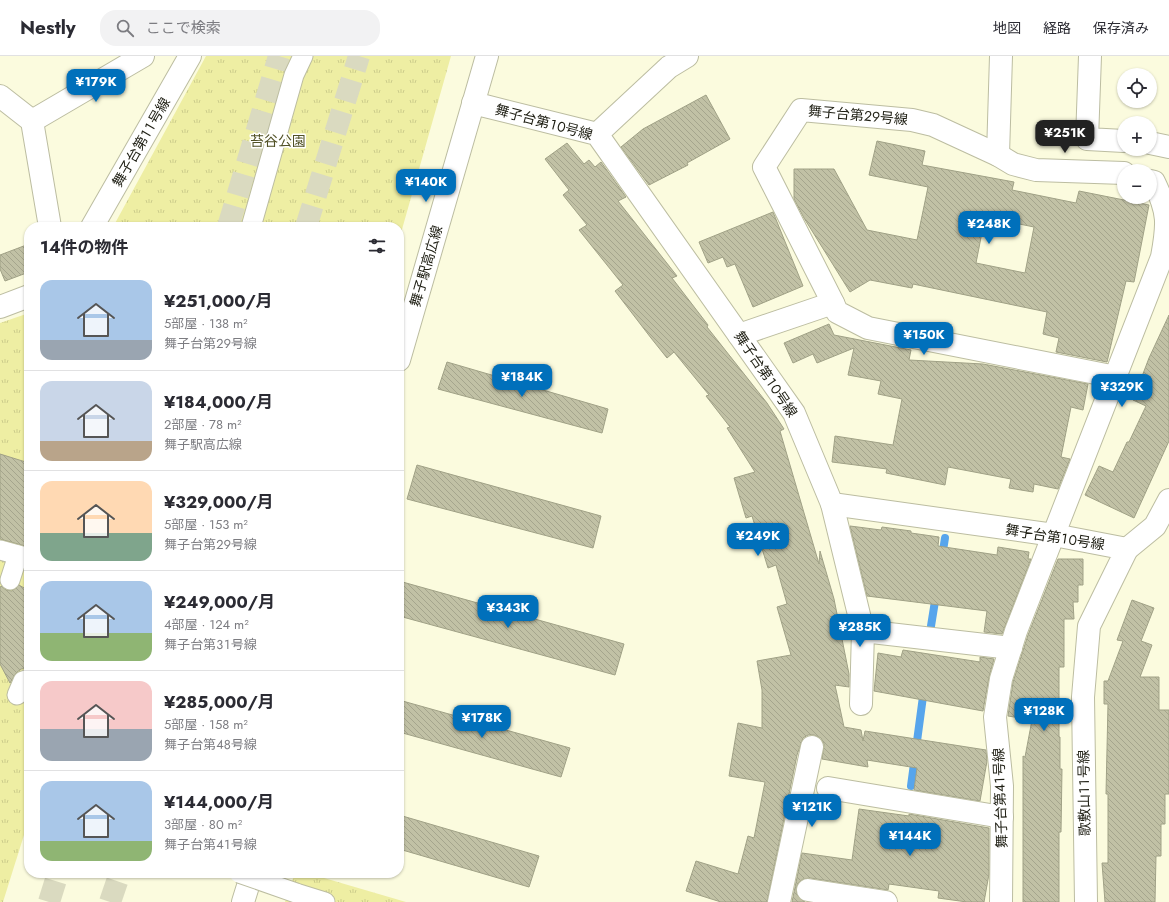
<!DOCTYPE html>
<html lang="ja">
<meta charset="utf-8">
<style>
body{margin:0;font-family:Jost,"Noto Sans JP",sans-serif;background:#f2f2f3;color:#2b2b33;height:100vh;display:flex;flex-direction:column;font-size:15px;white-space:nowrap}
*{box-sizing:border-box;margin:0}
p{font-size:13px;color:#7c7c81}
.icon{flex:none;width:22px;height:22px;fill:none;stroke:currentColor;stroke-width:2;stroke-linecap:round;stroke-linejoin:round}
.map{position:relative;flex:1;overflow:hidden}
.side{position:absolute;left:24px;top:166px;width:380px;height:656px;display:flex;flex-direction:column;background:#fff;border-radius:16px;box-shadow:0 1px 3px #0004}
.side>*{flex:none}
.fabs{position:absolute;left:1117px;top:12px;display:grid;gap:8px}
.fabs a{display:grid;place-items:center;width:40px;height:40px;border-radius:50%;background:#fff;box-shadow:0 1px 3px #0004;font-size:20px}
.price{position:absolute;translate:-50% -34px;padding:0 9px;border-radius:8px;background:#0070bb;color:#fff;font-size:13px;line-height:26px;filter:drop-shadow(0 1px 2px #0008)}
.price::after{content:'';position:absolute;left:50%;top:24px;width:12px;height:9px;margin-left:-6px;background:inherit;clip-path:polygon(0 0,100% 0,50% 100%)}
.price.on{background:#222;color:#fff}
ul{padding:0;list-style:none}
li{display:flex;align-items:center;gap:12px;height:100px;padding:0 16px}
li+li{border-top:1px solid #e1e1e2}
li span{display:grid;place-items:center;flex:none;width:112px;height:80px;border-radius:12px;color:#555}
li>.icon{margin-inline-start:auto}
span .icon{width:48px;height:48px;fill:#fffc;stroke-width:1}
li b{font-size:17px}
h2{display:flex;justify-content:space-between;align-items:center;height:48px;padding:0 16px;font-size:17px}
header{display:flex;align-items:center;gap:24px;box-sizing:border-box;height:56px;padding:0 20px;background:#fff;border-bottom:1px solid #e1e1e2}
header strong{font-size:19px}
nav{display:flex;gap:22px;margin-inline-start:auto;font-size:14px}
.search{width:280px;height:36px;background:#f2f2f3;display:flex;align-items:center;gap:10px;box-sizing:border-box;padding:0 14px;border-radius:16px;color:#7c7c81;font-size:15px}
.map>svg:first-child{display:block}
</style>
<header>
<strong>Nestly</strong>
<div class="search"><svg class="icon" aria-label="search" viewBox="0 0 24 24"><circle cx="10" cy="10" r="6"/><path d="M15 15l6 6"/></svg>ここで検索</div>
<nav><a>地図</a><a>経路</a><a>保存済み</a></nav>
</header>
<div class="map">
<svg width="1169" height="846" viewBox="0 0 1169 846">
<defs>
<pattern id="park-tufts" width="24" height="20" patternUnits="userSpaceOnUse"><rect width="24" height="20" fill="#eeeea3"/><path d="M3 7l-1-3M5 7V3M7 7l1-3M15 17l-1-3M17 17v-4M19 17l1-3" fill="none" stroke="#cccc8b"/></pattern>
<pattern id="building-back-hatch" width="6" height="6" patternUnits="userSpaceOnUse"><rect width="6" height="6" fill="#c1c1a5"/><path d="M-1 5l2 2M0 0l6 6M5-1l2 2" fill="none" stroke="#a5a58d"/></pattern>
</defs>
<rect width="100%" height="100%" fill="#fbfbde"/>
<!-- park -->
<g fill="url(#park-tufts)">
<polygon points="206,0 451,0 399,184 399,171 113,171"/>
<polygon points="29,257 29,763 3,846 0,846 0,267"/>
<polygon points="295,817 307,817 406,846 285,846"/>
</g>
<g fill="none" stroke-linecap="round" stroke-linejoin="round">
<!-- stream -->
<g stroke="#57a5ec" stroke-width="8">
<polyline points="942,501 945,482"/>
<polyline points="931,570 936,539"/>
<polyline points="911,730 924,633"/>
</g>
</g>
<!-- building -->
<g fill="url(#building-back-hatch)" stroke="#a0a186" fill-rule="evenodd">
<polygon points="706,39 730,83 687,107 688,109 649,129 621,91 643,73"/>
<path d="M877 85 925 95 922 109 1014 126 1012 134 1076 147 1079 135 1149 149 1134 226 1126 225 1107 306 1056 296 1059 282 1043 278 1047 256 913 228 912 232 870 224 850 236 804 162 794 143V113H834L867 174 917 184 928 131 869 119ZM985 161 1034 171 1025 217 976 207Z"/>
<polygon points="567,87 584,108 589,104 595,111 601,106 626,141 618,145 677,220 672,222 708,269 707,271 767,347 784,373 780,375 819,508 820,495 834,543 849,618 849,631 835,629 844,671 861,674 863,685 865,675 986,694 987,705 980,745 914,734 917,712 867,704 868,711 822,703 824,688 821,682 814,679 808,679 803,682 797,699 767,846 721,846 686,835 696,805 738,818 748,780 754,782 765,726 729,720 738,667 762,672 762,634 757,605 791,599 777,551 787,548 776,509 768,512 752,460 746,462 734,422 755,416 727,372 730,371 706,340 709,339 674,296 667,302 651,282 615,235 623,229 579,174 587,169 563,139 569,134 545,103"/>
<polygon points="773,156 803,230 753,251 735,208 727,211 723,201 708,207 699,186"/>
<polygon points="29,188 29,216 5,225 0,213 0,199"/>
<polygon points="1169,259 1169,385 1134,462 1085,439 1099,410 1113,416 1127,386 1129,386 1146,350 1133,344 1149,302"/>
<polygon points="829,268 834,279 911,294 909,304 983,308 1088,328 1083,354 1071,351 1061,401 1070,403 1058,433 1034,428 1033,436 1009,432 1011,423 948,411 945,429 886,417 887,413 832,406 835,380 893,389 902,343 878,338 881,325 848,319 854,292 817,307 813,298 793,307 784,287"/>
<polygon points="447,306 608,353 602,377 438,333"/>
<polygon points="0,398 29,407 29,491 0,483"/>
<polygon points="417,409 601,460 593,492 407,443"/>
<polygon points="850,470 881,474 882,471 911,475 911,477 939,481 938,490 997,499 998,491 1029,496 1028,503 1031,503 1002,578 984,576 987,555 867,540"/>
<polygon points="1058,503 1083,503 1083,529 1078,529 1078,546 1073,546 1074,563 1064,563 1064,611 1059,611 1059,681 1060,681 1060,713 1062,713 1061,776 1059,776 1059,846 1023,846 1023,700 1025,701 1032,664 1008,660 1013,626 1028,579"/>
<polygon points="399,525 624,588 615,619 399,560"/>
<polygon points="19,529 29,535 29,612 21,613 16,617 10,627 0,608 0,532 1,530 6,534 12,535"/>
<polygon points="1132,544 1154,552 1141,585 1152,589 1140,621 1159,621 1159,654 1169,654 1169,738 1165,738 1165,768 1161,768 1161,800 1156,800 1155,846 1105,846 1102,807 1108,807 1108,738 1106,738 1108,648 1104,648 1104,625 1108,625 1123,585 1117,584"/>
<polygon points="903,594 980,606 980,601 994,603 989,621 983,655 874,635 878,597 901,601"/>
<polygon points="399,644 570,692 561,721 399,676"/>
<polygon points="859,753 909,760 909,758 989,772 989,818 984,846 967,846 938,842 939,835 889,828 888,834 810,822 803,823 799,826 796,832 797,839 805,846 792,846 802,797 852,804"/>
<polygon points="399,759 539,800 529,831 399,793"/>
</g>
<g fill="none" stroke-linecap="round" stroke-linejoin="round">
<!-- motorway-tunnel -->
<g stroke="#dadac0" stroke-width="22" stroke-dasharray="22 11" stroke-linecap="butt">
<polyline points="228,171 279,0"/>
<polyline points="306,171 359,0"/>
<polyline points="49,846 58,817"/>
<polyline points="110,846 120,817"/>
</g>
<!-- pedestrian casing -->
<g stroke="#bcbda1" stroke-width="21">
<g id="pedestrian">
<polyline points="251,171 294,19 303,0"/>
<polyline points="0,494 29,502"/>
<polyline points="10,524 18,499"/>
<polyline points="17,639 23,625 29,623"/>
<polyline points="296,837 325,846"/>
</g>
</g>
<!-- minor casing -->
<g stroke="#bcbda1" stroke-width="24">
<g id="minor">
<polyline points="1090,0 1087,83 1124,85"/>
<polyline points="0,40 32,65 50,171"/>
<polyline points="473,47 597,78 794,357 832,448 1054,479 1127,493 1089,570 1083,641 1086,846"/>
<polyline points="32,65 143,0"/>
<polyline points="597,78 669,11 687,0"/>
<polyline points="1150,87 1169,91"/>
<polyline points="998,99 1001,0"/>
<polyline points="92,171 190,0"/>
<polyline points="833,247 764,111 801,54 912,64 933,69 998,99 1013,108 1036,114 1124,117"/>
<polyline points="0,251 29,240"/>
<polyline points="739,279 833,247 837,256 868,272 1116,321"/>
<polyline points="832,448 863,575 1011,592"/>
<polyline points="861,648 863,575"/>
<polyline points="828,732 1002,761"/>
<polyline points="808,834 886,846"/>
<polyline points="779,846 812,691"/>
<path d="M1001 846 1002 730 995 661 1001 623 1016 575 1162 201C1168 168 1169 157 1154 126L1150 125"/>
</g>
</g>
<!-- tertiary casing -->
<g stroke="#bcbda1" stroke-width="24">
<g id="tertiary">
<polyline points="399,304 487,0"/>
<polyline points="1127,493 1155,470 1169,444"/>
<polyline points="243,846 252,817"/>
</g>
</g>
<!-- pedestrian -->
<use href="#pedestrian" stroke="#fff" stroke-width="19"/>
<!-- minor -->
<use href="#minor" stroke="#fff" stroke-width="22"/>
<!-- tertiary -->
<use href="#tertiary" stroke="#fff" stroke-width="22"/>
<!-- pedestrian-bridge casing -->
<g stroke="#bcbda1" stroke-width="21" stroke-linecap="butt">
<polyline id="pedestrian-bridge" points="239,817 296,837"/>
</g>
<!-- pedestrian-bridge -->
<use href="#pedestrian-bridge" stroke="#fff" stroke-width="19"/>
</g>
<g text-anchor="middle" dominant-baseline="central" stroke-width="3" stroke-linejoin="round" paint-order="stroke">
<!-- street labels -->
<g font-size="14" fill="#1e1e13" stroke="#fff">
<text transform="translate(858 59) rotate(5)">舞子台第２９号線</text>
<text transform="translate(544 66) rotate(15)">舞子台第１０号線</text>
<text transform="translate(141 86) rotate(-60)">舞子台第１１号線</text>
<text transform="translate(426 210) rotate(-74)">舞子駅高広線</text>
<text transform="translate(766 318) rotate(56)">舞子台第１０号線</text>
<text transform="translate(1055 481) rotate(9)">舞子台第１０号線</text>
<text transform="translate(1084 737) rotate(-91)">歌敷山１１号線</text>
<text transform="translate(1000 742) rotate(-92)">舞子台第４１号線</text>
</g>
<!-- park labels -->
<g font-size="14" fill="#515125" stroke="#fff">
<text x="278" y="85">苔谷公園</text>
</g>
</g>
</svg>
<div class="fabs">
<a><svg class="icon" aria-label="locate" viewBox="0 0 24 24"><circle cx="12" cy="12" r="6"/><path d="M12 2v4M12 18v4M2 12h4M18 12h4"/></svg></a>
<a>+</a>
<a>−</a>
</div>
<b class="price" style="left:96px;top:47px">¥179K</b>
<b class="price on" style="left:1065px;top:98px">¥251K</b>
<b class="price" style="left:426px;top:147px">¥140K</b>
<b class="price" style="left:989px;top:189px">¥248K</b>
<b class="price" style="left:924px;top:300px">¥150K</b>
<b class="price" style="left:522px;top:342px">¥184K</b>
<b class="price" style="left:1122px;top:352px">¥329K</b>
<b class="price" style="left:758px;top:501px">¥249K</b>
<b class="price" style="left:508px;top:573px">¥343K</b>
<b class="price" style="left:860px;top:592px">¥285K</b>
<b class="price" style="left:1044px;top:676px">¥128K</b>
<b class="price" style="left:482px;top:683px">¥178K</b>
<b class="price" style="left:812px;top:772px">¥121K</b>
<b class="price" style="left:910px;top:801px">¥144K</b>
<section class="side">
<h2>14件の物件<svg class="icon" aria-label="filters" viewBox="0 0 24 24"><path d="M4 7h16M4 17h16"/><circle cx="9" cy="7" r="2"/><circle cx="15" cy="17" r="2"/></svg></h2>
<ul>
<li><span style="background:linear-gradient(#a9c7e8 75%,#9aa5b1 0)"><svg class="icon" aria-label="home" viewBox="0 0 24 24"><path d="M3 11l9-7 9 7M6 9v11h12V9"/></svg></span><div><b>¥251,000/月</b><p>5部屋 · 138 m²</p><p>舞子台第２９号線</p></div></li>
<li><span style="background:linear-gradient(#c9d6e8 75%,#b9a48a 0)"><svg class="icon" aria-label="home" viewBox="0 0 24 24"><path d="M3 11l9-7 9 7M6 9v11h12V9"/></svg></span><div><b>¥184,000/月</b><p>2部屋 · 78 m²</p><p>舞子駅高広線</p></div></li>
<li><span style="background:linear-gradient(#ffd9b3 65%,#7fa58c 0)"><svg class="icon" aria-label="home" viewBox="0 0 24 24"><path d="M3 11l9-7 9 7M6 9v11h12V9"/></svg></span><div><b>¥329,000/月</b><p>5部屋 · 153 m²</p><p>舞子台第２９号線</p></div></li>
<li><span style="background:linear-gradient(#a9c7e8 65%,#8fb573 0)"><svg class="icon" aria-label="home" viewBox="0 0 24 24"><path d="M3 11l9-7 9 7M6 9v11h12V9"/></svg></span><div><b>¥249,000/月</b><p>4部屋 · 124 m²</p><p>舞子台第３１号線</p></div></li>
<li><span style="background:linear-gradient(#f6c9c9 60%,#9aa5b1 0)"><svg class="icon" aria-label="home" viewBox="0 0 24 24"><path d="M3 11l9-7 9 7M6 9v11h12V9"/></svg></span><div><b>¥285,000/月</b><p>5部屋 · 158 m²</p><p>舞子台第４８号線</p></div></li>
<li><span style="background:linear-gradient(#a9c7e8 75%,#8fb573 0)"><svg class="icon" aria-label="home" viewBox="0 0 24 24"><path d="M3 11l9-7 9 7M6 9v11h12V9"/></svg></span><div><b>¥144,000/月</b><p>3部屋 · 80 m²</p><p>舞子台第４１号線</p></div></li>
</ul>
</section>
</div>
